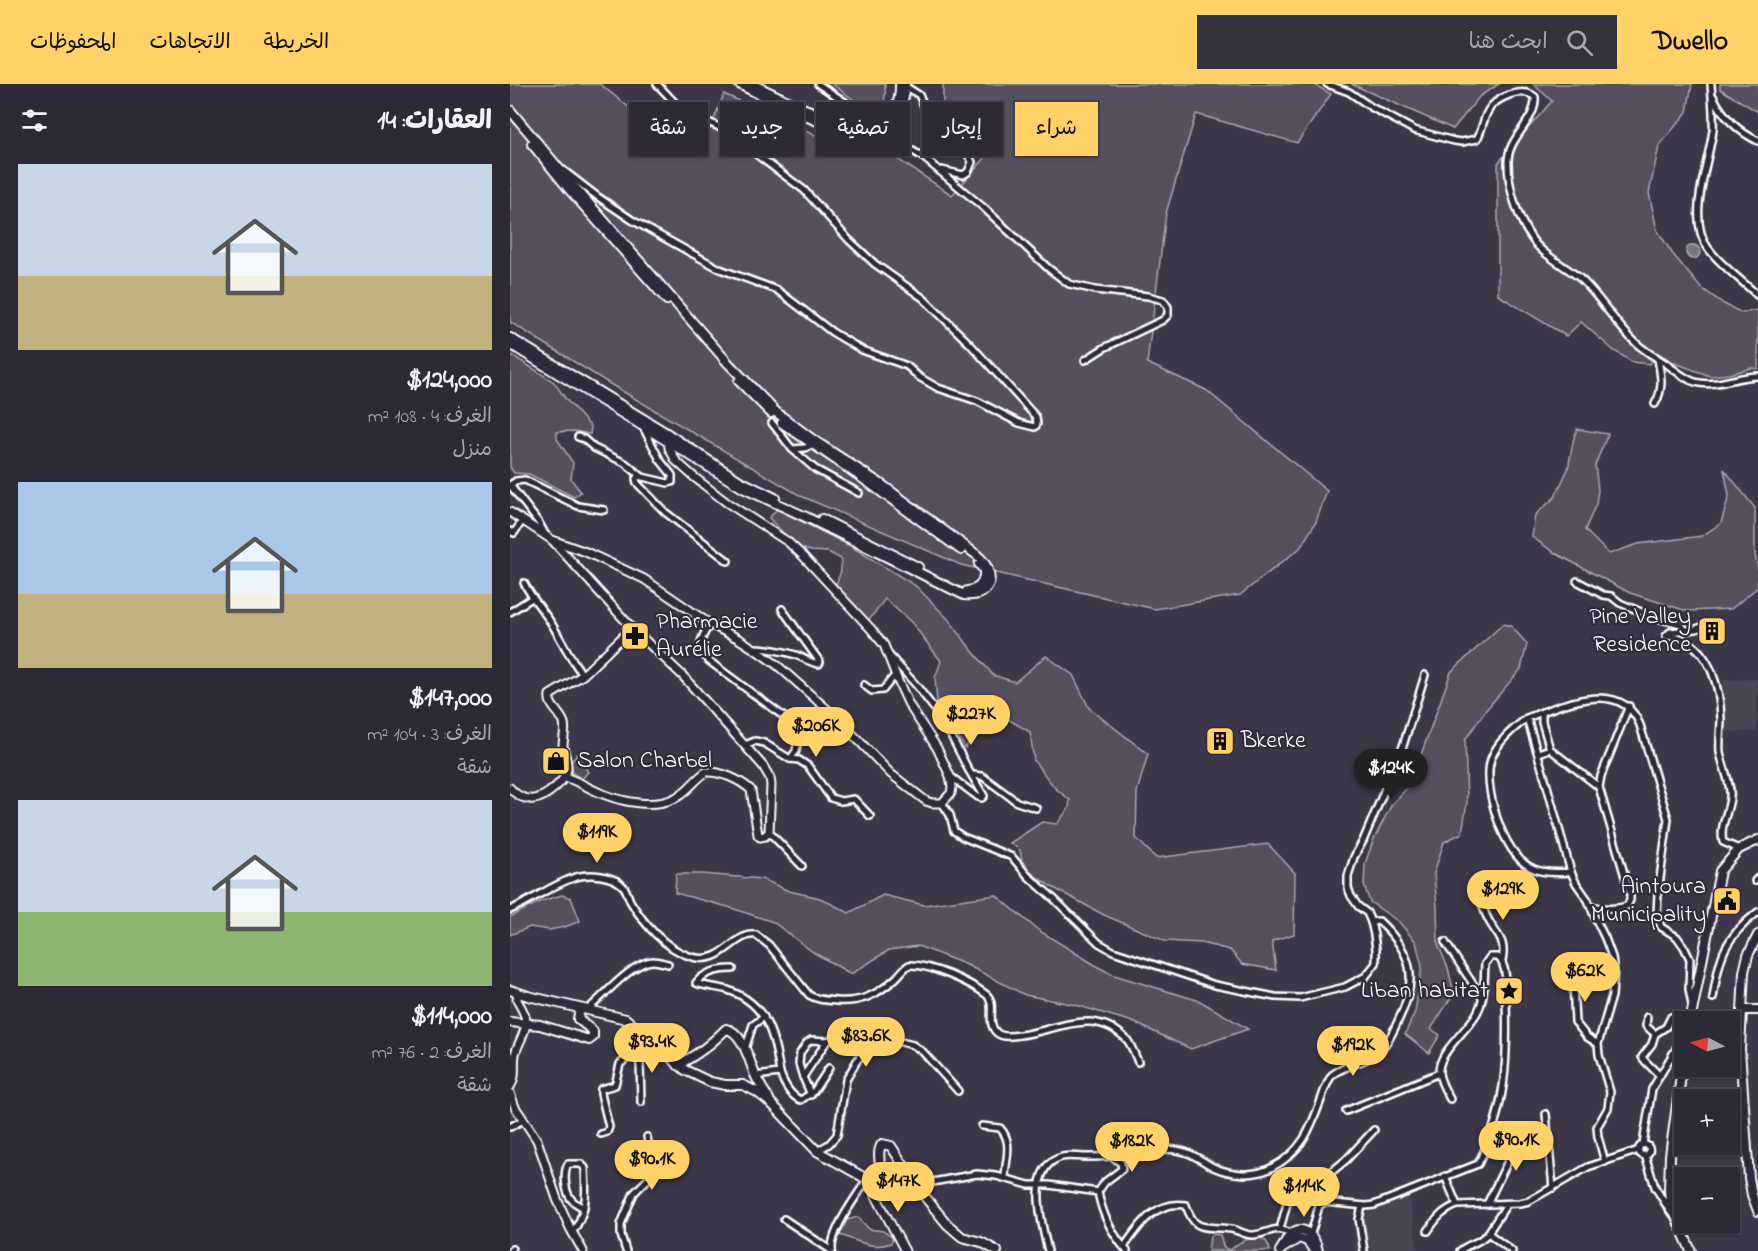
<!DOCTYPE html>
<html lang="ar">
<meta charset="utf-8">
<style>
body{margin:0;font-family:"Indie Flower","Playpen Sans Arabic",sans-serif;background:#35313f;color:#f1f3f6;direction:rtl;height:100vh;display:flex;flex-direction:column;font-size:22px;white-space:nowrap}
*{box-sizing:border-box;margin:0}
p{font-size:20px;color:#a7a6ad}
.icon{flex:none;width:33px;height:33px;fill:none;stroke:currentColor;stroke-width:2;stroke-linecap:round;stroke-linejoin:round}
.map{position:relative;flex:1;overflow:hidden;direction:ltr}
.details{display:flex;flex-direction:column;background:#2d2937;width:510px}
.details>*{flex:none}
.guide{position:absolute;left:18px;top:18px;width:570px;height:54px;direction:rtl;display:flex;gap:12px}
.needle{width:39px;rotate:276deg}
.fabs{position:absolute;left:1164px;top:927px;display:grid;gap:12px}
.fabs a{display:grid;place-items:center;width:66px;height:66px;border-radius:0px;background:#2d2937;box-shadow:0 2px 4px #0004,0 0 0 2px #484552;font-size:30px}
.price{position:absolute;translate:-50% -51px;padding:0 14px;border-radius:21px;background:#ffd166;color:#111;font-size:20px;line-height:39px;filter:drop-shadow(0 2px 3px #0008)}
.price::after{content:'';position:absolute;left:50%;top:36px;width:18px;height:14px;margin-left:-9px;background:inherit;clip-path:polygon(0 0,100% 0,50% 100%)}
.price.on{background:#222;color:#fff}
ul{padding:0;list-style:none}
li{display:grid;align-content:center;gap:12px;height:318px;padding:0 18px}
li span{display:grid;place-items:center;height:186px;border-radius:0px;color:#555}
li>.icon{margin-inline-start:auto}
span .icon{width:108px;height:108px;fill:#fffc;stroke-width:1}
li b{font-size:26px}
h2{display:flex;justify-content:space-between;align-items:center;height:72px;padding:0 18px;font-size:26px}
.chip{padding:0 21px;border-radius:0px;background:#2d2937;box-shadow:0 2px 4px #0004,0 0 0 2px #484552;font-size:21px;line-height:54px}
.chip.on{background:#ffd166;color:#111}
header{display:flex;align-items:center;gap:36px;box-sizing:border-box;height:84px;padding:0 30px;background:#ffd166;color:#111}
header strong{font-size:28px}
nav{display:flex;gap:33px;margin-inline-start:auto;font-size:21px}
.search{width:420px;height:54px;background:#35313f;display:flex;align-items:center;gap:15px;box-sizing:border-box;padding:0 21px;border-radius:0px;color:#a7a6ad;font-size:22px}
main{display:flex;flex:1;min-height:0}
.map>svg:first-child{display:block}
</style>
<header>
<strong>Dwello</strong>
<div class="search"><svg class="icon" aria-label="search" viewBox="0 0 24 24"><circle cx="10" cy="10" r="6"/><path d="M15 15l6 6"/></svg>ابحث هنا</div>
<nav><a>الخريطة</a><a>الاتجاهات</a><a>المحفوظات</a></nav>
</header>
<main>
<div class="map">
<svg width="1248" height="1167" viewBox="0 0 1248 1167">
<rect width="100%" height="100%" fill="#3c3749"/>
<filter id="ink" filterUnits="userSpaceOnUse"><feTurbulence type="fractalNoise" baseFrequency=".0167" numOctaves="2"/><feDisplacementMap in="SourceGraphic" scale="12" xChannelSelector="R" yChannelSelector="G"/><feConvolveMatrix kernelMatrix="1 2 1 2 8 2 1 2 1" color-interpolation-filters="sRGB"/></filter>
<g filter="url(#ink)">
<!-- built -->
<g fill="#494455">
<polygon points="1248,595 1247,647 1213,648 1213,596"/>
<polygon points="899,1111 908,1167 845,1167 846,1124 859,1125"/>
</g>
<!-- green -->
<g fill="#555060" stroke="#aaa8b0" stroke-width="1.5">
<polygon points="0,0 90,0 168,63 200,45 214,10 329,62 386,74 442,111 475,74 433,33 433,0 803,0 821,10 787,59 686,30 656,129 637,279 696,306 817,407 806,438 790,464 730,511 645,525 451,481 291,412 100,300 0,238"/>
<path d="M322 0H375C376 10 375 19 370 29L364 30Z"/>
<polygon points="841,0 989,0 970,12 943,45"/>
<polygon points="1023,0 1182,0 1177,28 1149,62 1139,109 1147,146 1162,169 1190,203 1214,220 1232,229 1248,226 1248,285 1241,284 1219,290 1200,292 1165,279 1147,268 1140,280 1122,278 1103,266 1071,238 1056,252 988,211 988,79 1042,17"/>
<polygon points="1210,0 1248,0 1248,28 1210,5"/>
<polygon points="0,270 44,298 55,314 81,343 80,350 64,347 47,348 47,355 63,379 61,395 71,408 64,413 19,390 4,389 0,383"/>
<polygon points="1067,345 1098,350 1085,381 1088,406 1086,420 1075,446 1099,470 1128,460 1192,452 1211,439 1219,412 1214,385 1245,424 1245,471 1248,484 1248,503 1221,525 1177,527 1120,509 1045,469 1022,453 1025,431 1045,413 1058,385 1064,353"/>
<polygon points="267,425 342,463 406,502 440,537 460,564 483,591 505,598 536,572 563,591 579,624 638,670 627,708 626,754 646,774 758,760 785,789 784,850 762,857 766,886 732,880 720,866 691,859 655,857 594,831 542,803 523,790 512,777 510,766 500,759 532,738 547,740 559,724 560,716 545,704 524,677 520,648 486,628 455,664 427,618 425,594 431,577 402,539 375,515 358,537 325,503 331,487 331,475 318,468 301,467 287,463 259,434"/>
<polygon points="993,540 1001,542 1017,560 1011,585 976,626 955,656 957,718 952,749 934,758 924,789 927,823 928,860 938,884 944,909 921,945 930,951 919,969 895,950 905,928 912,882 906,858 889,838 860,818 854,801 855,780 863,757 882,720 900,701 941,588"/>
<polygon points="71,666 74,671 71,676 78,688 72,695 63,689 61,678"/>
<polygon points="166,790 192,790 252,795 279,807 310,814 339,829 373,811 414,821 486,811 528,846 590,884 604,891 690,917 738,945 681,965 623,938 566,921 515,911 457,881 408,862 379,866 341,890 303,868 263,838 218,823 165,809"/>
<polygon points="52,811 61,814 70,837 55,843 39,846 20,843 0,851 0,833 31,817"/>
<path d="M348 1133 359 1145 373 1147 383 1154 381 1159C363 1166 348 1157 330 1151L337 1136Z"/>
<path d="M704 1150 710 1151C713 1157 711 1165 720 1166 732 1156 756 1143 760 1167H698L700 1153Z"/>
</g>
<!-- water -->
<circle fill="#797682" stroke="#afadb4" stroke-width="1.5" cx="1183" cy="168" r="7"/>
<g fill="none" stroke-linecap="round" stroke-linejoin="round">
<!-- minor casing -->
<g stroke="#fff" stroke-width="10">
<g id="minor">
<polyline points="308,0 356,32 368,43"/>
<path d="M817 0 839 8 861 23 904 46 944 57 952 58 967 55C972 46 973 36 978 27 985 14 1012 2 1025 13 1027 37 997 53 998 79 998 103 1007 132 1020 152 1032 172 1055 181 1072 196 1092 215 1105 240 1125 258 1134 267 1144 272 1155 279 1164 285 1174 295 1185 298 1206 304 1227 292 1248 292"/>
<path d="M1201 0C1202 15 1204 31 1203 46 1199 79 1176 134 1198 164 1211 182 1232 196 1248 212"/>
<polyline points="395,2 409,11 421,36 440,52 459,72 462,78 458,88 453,91 432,86"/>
<path d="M1203 12C1213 33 1227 47 1248 57"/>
<polyline points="357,51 403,67 414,74 474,124 538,184 559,200 585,206 638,212 653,216 658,223 658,231 653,236 594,264 575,276"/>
<polyline points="53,86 88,113 122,136 210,185 267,206 322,248 352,266 397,282 409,293 428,304 467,317 509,339 525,343 527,340 526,333 460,260 413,214 365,180 339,156 294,106 211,44 171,25 147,0"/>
<path d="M1145 320C1154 304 1151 292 1148 275"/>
<polyline points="262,339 282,365 295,364 302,361"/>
<polyline points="133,343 150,376 162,391 162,398 158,399 128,392 126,395 127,399 155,428 218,477"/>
<polyline points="68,353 74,355 84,364 115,379 131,392"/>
<polyline points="282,365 305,385 349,409"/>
<polyline points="0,401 6,397 15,396 68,422 94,426"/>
<polyline points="0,401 29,439 35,450"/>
<polyline points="0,447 4,449 13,436"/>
<polyline points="1067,497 1093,511 1101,512 1110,519 1134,529 1138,532 1171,540 1175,546"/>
<path d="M14 499C22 515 34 527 43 542 53 559 61 576 73 591"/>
<polyline points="0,528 22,514"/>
<path d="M1205 539 1186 545 1160 548 1156 552C1161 553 1168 552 1173 555 1202 569 1210 606 1211 635 1211 646 1209 657 1210 668 1212 680 1222 702 1220 713 1219 728 1209 742 1213 758L1229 765"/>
<path d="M200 540C190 555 186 563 199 577L281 638 289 651 286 667 280 675"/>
<path d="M243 564C257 564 272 567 286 571 294 574 300 579 309 580L310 578 272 525"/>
<polyline points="379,571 406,601 433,636 458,685 474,712 472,714 468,713 440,692"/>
<polyline points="354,601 362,607 373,606 385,591"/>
<polyline points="1032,628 1032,638 1040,665"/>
<path d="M1017 634C1003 645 987 658 981 675 972 702 993 770 1020 783 1030 789 1049 789 1061 788"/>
<polyline points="235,661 245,657 254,659 280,675 289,676 298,682 321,714 331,717 344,715 360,732"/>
<polyline points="1028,669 1040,665 1089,703"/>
<polyline points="462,691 472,692 507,718 526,724"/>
<polyline points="432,719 440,731 444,747 453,753 502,773 518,792 543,814 589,859 603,867 705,901 765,913 790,914 835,903 856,892 866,879 866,865 864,851 861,838 857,829 848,822 841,812 838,804 838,792 844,773 853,757 893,662 915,591"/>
<polyline points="259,748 292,782"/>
<polyline points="1245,797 1248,794"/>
<path d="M965 801C971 811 972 823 977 833 985 851 997 854 992 877"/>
<path d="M1081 822C1093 825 1104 826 1117 822L1120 816V810L1089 703 1091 692 1119 622"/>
<path d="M0 826C23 816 43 800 66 793 80 789 104 791 114 803 118 808 118 815 122 820 135 841 155 864 179 872 213 884 223 848 246 851L259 861 299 911C307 916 316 916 326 917 351 919 367 911 386 894 390 890 394 884 399 881 420 880 460 898 477 911 487 921 475 939 487 949 493 954 503 952 510 951 549 946 585 921 618 957 622 963 625 971 628 978"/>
<polyline points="935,858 971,912"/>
<polyline points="1062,879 1065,938 1077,953 1088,960"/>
<path d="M223 885C210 885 194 888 186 899 197 903 208 903 218 906 258 920 264 952 270 989L245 992"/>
<path d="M1203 914C1209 873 1214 854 1248 828"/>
<path d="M77 926C93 913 123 877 143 877 148 877 153 879 158 880"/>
<polyline points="1137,933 1136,942 1145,950"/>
<polyline points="235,965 243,941 254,933"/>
<polyline points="126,967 130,978 131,1018"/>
<path d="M270 989C274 1000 280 1012 291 1016L304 1007 319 984"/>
<polyline points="1150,992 1135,977 1132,973 1142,960 1145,950 1156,943 1161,933"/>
<polyline points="293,993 317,957"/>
<polyline points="301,1011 293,993 289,980 290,969 297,959 301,956 317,957 332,952"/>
<polyline points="836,1027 929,989"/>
<polyline points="1036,1030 1043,1104"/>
<path d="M472 1042 490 1044C504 1059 495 1076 495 1094"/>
<polyline points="0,1043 13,1036"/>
<polyline points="91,1050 97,1048 99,1043 91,1010 91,1005 105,1001 110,980 126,967 137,953"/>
<polyline points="1133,1060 1142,1005 1174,951"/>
<circle cx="1134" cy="1066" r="5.5"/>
<polyline points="307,1067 319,1060 327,1051 336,996 348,975 362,960 375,957 387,957 403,961 413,968 448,1007"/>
<polyline points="1135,1071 1145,1103 1161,1129"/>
<path d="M1095 1078 1088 1053 1087 1043 1098 1024 1100 1008 1089 971 1088 960 1102 912 1104 887 1102 873 1095 854 1085 834 1078 816 1066 799 1061 788 1036 698 1017 634C1051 621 1111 593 1130 641L1158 735 1148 809 1147 831 1151 843 1167 853 1174 863 1180 875 1179 905 1182 921"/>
<polyline points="935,1092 947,1121 1010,1119 1019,1117 1078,1083 1129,1066"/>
<path d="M406 1101 467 1090 486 1092 519 1101H539L588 1108C592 1130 602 1150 617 1167"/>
<polyline points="588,1108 595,1098 612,1085 611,1079 601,1072"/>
<polyline points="977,1120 1000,1073 1004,1047"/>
<polyline points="997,1120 978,1149 1002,1167"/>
<polyline points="852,1122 849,1135 854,1167"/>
<polyline points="274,1135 322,1167"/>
<polyline points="770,1145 778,1116 785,1106 804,1101 809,1098 836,1076 864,1046"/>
<path d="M918 1147C926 1135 932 1127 947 1121"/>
<path d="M62 1149C78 1127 76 1109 75 1084L71 1080H58C53 1089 55 1107 61 1115 64 1119 70 1122 74 1124"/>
<path d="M800 1153 809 1122 814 1118 856 1122 864 1121 968 1080C996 1026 998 976 996 917 996 904 998 883 988 873H980L975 880C974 895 975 914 968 927 960 945 927 968 929 989 930 998 936 1008 940 1015"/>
<path d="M614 1163C629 1142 645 1116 676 1121 685 1150 695 1141 721 1145 729 1146 736 1152 744 1151 762 1149 761 1141 781 1149"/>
<polyline points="0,1167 2,1165"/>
<polyline points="116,1167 111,1151 111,1140 124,1109 143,1090 143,1083 137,1053"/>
<path d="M322 1167C320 1147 346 1113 357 1096"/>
<path d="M538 1167C532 1141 515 1082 552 1073 559 1071 567 1073 574 1073 584 1073 593 1073 602 1072 623 1069 655 1061 675 1068 685 1071 694 1078 703 1083 721 1091 744 1093 761 1084 792 1068 800 1046 811 1016 814 1007 817 998 822 991 835 981 851 980 864 971 877 962 882 950 888 937 909 895 903 869 869 837L861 838"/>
<path d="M950 1167C960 1158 968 1161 978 1149"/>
</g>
</g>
<!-- tertiary casing -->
<g stroke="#fff" stroke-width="11">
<g id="tertiary">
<path d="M0 428 42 456 122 544 172 591 253 682 260 694 261 701 259 748 255 752 250 753 248 751 241 706C230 696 211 687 196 688 184 696 176 710 163 715 143 724 113 718 93 710 79 705 69 697 54 693"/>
<polyline points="42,456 76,468 134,495 200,540 229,555 243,564 267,581 327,634 381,690 416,717 422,719 432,719 441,709 442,703 440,692 427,664 399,621 388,597 374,561 361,545 293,472 278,458 216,418 184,393 166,377 159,364 158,353"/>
<path d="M0 704C6 711 14 716 24 715 35 714 57 696 57 685 58 678 54 670 53 662 53 654 56 647 54 639 50 628 38 622 40 611L73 591 122 544"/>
<path d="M0 1003C7 993 3 982 5 970 8 959 16 949 16 938 16 930 10 922 7 916L8 910"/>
<polyline points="0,1009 5,1023 27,1056 47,1115 60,1144 73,1167"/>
<polyline points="362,1098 366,1112 395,1167"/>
</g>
</g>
<!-- secondary casing -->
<g stroke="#fff" stroke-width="12">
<g id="secondary">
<path d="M229 0C260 15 335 57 367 48 374 46 380 40 385 34 393 24 395 13 395 0"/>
<polyline points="242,0 292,24 346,44"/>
<path d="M0 26 62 100 219 280 266 328 302 355 371 400 467 471C487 488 484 514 454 511L298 434 233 404 0 260"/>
<path d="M358 45C380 42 391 21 390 0"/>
<polyline points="22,60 58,104 157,216"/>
<polyline points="0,254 158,350 230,397 265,414"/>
<polyline points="229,297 261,329"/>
<polyline points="272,339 348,391 451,466"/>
<polyline points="312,435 408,483"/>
<path d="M457 507C469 506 475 498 474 486L469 480"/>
<polyline points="1248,851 1238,871 1234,888 1230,965 1239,1094 1242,1111 1248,1127"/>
<path d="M0 906 18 912 116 935 175 986 200 998 215 1001H233L247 1008 261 1019 307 1067 362 1098H366L371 1091C371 1081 366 1068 372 1060L381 1062 411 1108 437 1140 452 1153 471 1158 487 1167"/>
<polyline points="1233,926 1248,926"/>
<polyline points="0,938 30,941 79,956 83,953 83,947 68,935 70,925"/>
<polyline points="1180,938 1210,787 1229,765 1248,756"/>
<polyline points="1174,970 1160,1071 1159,1105 1160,1119 1181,1167"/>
<path d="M168 981C188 970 200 961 216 945 233 947 240 980 246 993 250 1001 254 1008 259 1015"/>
<polyline points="773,1164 789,1154 797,1157 805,1167"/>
<path d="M770 1167C774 1162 776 1154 781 1150 794 1138 806 1155 808 1167"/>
</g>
</g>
<!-- minor -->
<use href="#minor" stroke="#2f2a3d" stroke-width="5"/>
<!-- tertiary -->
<use href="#tertiary" stroke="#2f2a3d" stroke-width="7"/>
<!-- secondary -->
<use href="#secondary" stroke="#2f2a3d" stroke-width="8"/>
</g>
</g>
<!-- icons -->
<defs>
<g id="building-square" transform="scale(1.5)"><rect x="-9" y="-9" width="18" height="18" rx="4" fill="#ffd166" stroke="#2f2a3d"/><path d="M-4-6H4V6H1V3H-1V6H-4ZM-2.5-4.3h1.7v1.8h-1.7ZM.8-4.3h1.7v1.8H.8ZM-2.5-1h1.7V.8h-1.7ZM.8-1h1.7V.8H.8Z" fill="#111"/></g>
<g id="pharmacy-square" transform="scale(1.5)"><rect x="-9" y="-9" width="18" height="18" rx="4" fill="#ffd166" stroke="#2f2a3d"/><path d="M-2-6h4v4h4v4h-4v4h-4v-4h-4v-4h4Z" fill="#111"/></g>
<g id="shop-square" transform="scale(1.5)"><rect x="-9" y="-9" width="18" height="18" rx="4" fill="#ffd166" stroke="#2f2a3d"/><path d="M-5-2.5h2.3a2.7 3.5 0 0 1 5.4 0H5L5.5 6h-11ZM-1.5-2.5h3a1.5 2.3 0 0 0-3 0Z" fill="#111"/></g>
<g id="civic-square" transform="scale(1.5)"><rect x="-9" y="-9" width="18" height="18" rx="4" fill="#ffd166" stroke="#2f2a3d"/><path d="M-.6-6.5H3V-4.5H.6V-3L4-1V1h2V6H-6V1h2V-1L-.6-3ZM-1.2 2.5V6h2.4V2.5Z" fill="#111"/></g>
<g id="sight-square" transform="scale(1.5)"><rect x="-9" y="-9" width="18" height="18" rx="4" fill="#ffd166" stroke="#2f2a3d"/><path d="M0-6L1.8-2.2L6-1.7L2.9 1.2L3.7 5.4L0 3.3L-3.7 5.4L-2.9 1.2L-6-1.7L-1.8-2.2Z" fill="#111"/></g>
</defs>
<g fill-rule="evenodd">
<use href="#building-square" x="1202" y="547"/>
<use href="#pharmacy-square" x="125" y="552"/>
<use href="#building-square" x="710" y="657"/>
<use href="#shop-square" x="46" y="677"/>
<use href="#civic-square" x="1217" y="817"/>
<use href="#sight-square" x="999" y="907"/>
</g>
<g text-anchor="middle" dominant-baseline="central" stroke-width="4.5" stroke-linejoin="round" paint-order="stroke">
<!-- poi labels -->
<g font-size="24" fill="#fff" stroke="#2f2a3d" text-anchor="end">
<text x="1181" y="533">Pine Valley<tspan x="1181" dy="28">Residence</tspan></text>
<text x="146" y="538" text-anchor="start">Pharmacie<tspan x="146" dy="28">Aurélie</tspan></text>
<text x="731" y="657" text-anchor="start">Bkerke</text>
<text x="67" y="677" text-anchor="start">Salon Charbel</text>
<text x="1196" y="803">Aintoura<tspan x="1196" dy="28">Municipality</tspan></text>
<text x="978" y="907">Liban habitat</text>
</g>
</g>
</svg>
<div class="fabs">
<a><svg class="needle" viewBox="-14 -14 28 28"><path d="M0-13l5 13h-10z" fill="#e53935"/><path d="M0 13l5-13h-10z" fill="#a7a6ad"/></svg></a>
<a>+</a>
<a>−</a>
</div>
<b class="price" style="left:461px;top:662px">$227K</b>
<b class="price" style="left:306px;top:674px">$206K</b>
<b class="price on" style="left:881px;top:716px">$124K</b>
<b class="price" style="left:87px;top:780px">$119K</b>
<b class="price" style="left:993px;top:837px">$129K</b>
<b class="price" style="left:1075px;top:919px">$62K</b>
<b class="price" style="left:356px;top:984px">$83.6K</b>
<b class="price" style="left:142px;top:990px">$93.4K</b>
<b class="price" style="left:843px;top:993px">$192K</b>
<b class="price" style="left:1006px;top:1088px">$90.1K</b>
<b class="price" style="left:622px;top:1089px">$182K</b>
<b class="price" style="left:142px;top:1107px">$90.1K</b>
<b class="price" style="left:388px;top:1129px">$147K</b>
<b class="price" style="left:794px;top:1134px">$114K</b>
<div class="guide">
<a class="chip on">شراء</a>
<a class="chip">إيجار</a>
<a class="chip">تصفية</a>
<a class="chip">جديد</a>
<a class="chip">شقة</a>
</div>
</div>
<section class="details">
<h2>العقارات: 14<svg class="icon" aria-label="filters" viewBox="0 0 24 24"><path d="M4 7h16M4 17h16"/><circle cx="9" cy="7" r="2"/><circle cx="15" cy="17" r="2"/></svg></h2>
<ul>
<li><span style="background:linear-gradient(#c9d6e8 60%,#c2b280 0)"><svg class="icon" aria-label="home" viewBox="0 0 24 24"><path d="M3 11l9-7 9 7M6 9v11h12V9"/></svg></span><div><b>$124,000</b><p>الغرف: 4 · 108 m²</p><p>منزل</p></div></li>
<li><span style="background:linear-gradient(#a9c7e8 60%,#c2b280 0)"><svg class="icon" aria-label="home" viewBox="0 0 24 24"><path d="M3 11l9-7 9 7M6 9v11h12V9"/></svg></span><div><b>$147,000</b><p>الغرف: 3 · 104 m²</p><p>شقة</p></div></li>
<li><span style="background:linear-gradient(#c9d6e8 60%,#8fb573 0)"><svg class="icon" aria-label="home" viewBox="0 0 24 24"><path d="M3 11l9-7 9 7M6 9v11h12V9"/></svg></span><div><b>$114,000</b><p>الغرف: 2 · 76 m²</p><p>شقة</p></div></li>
</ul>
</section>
</main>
